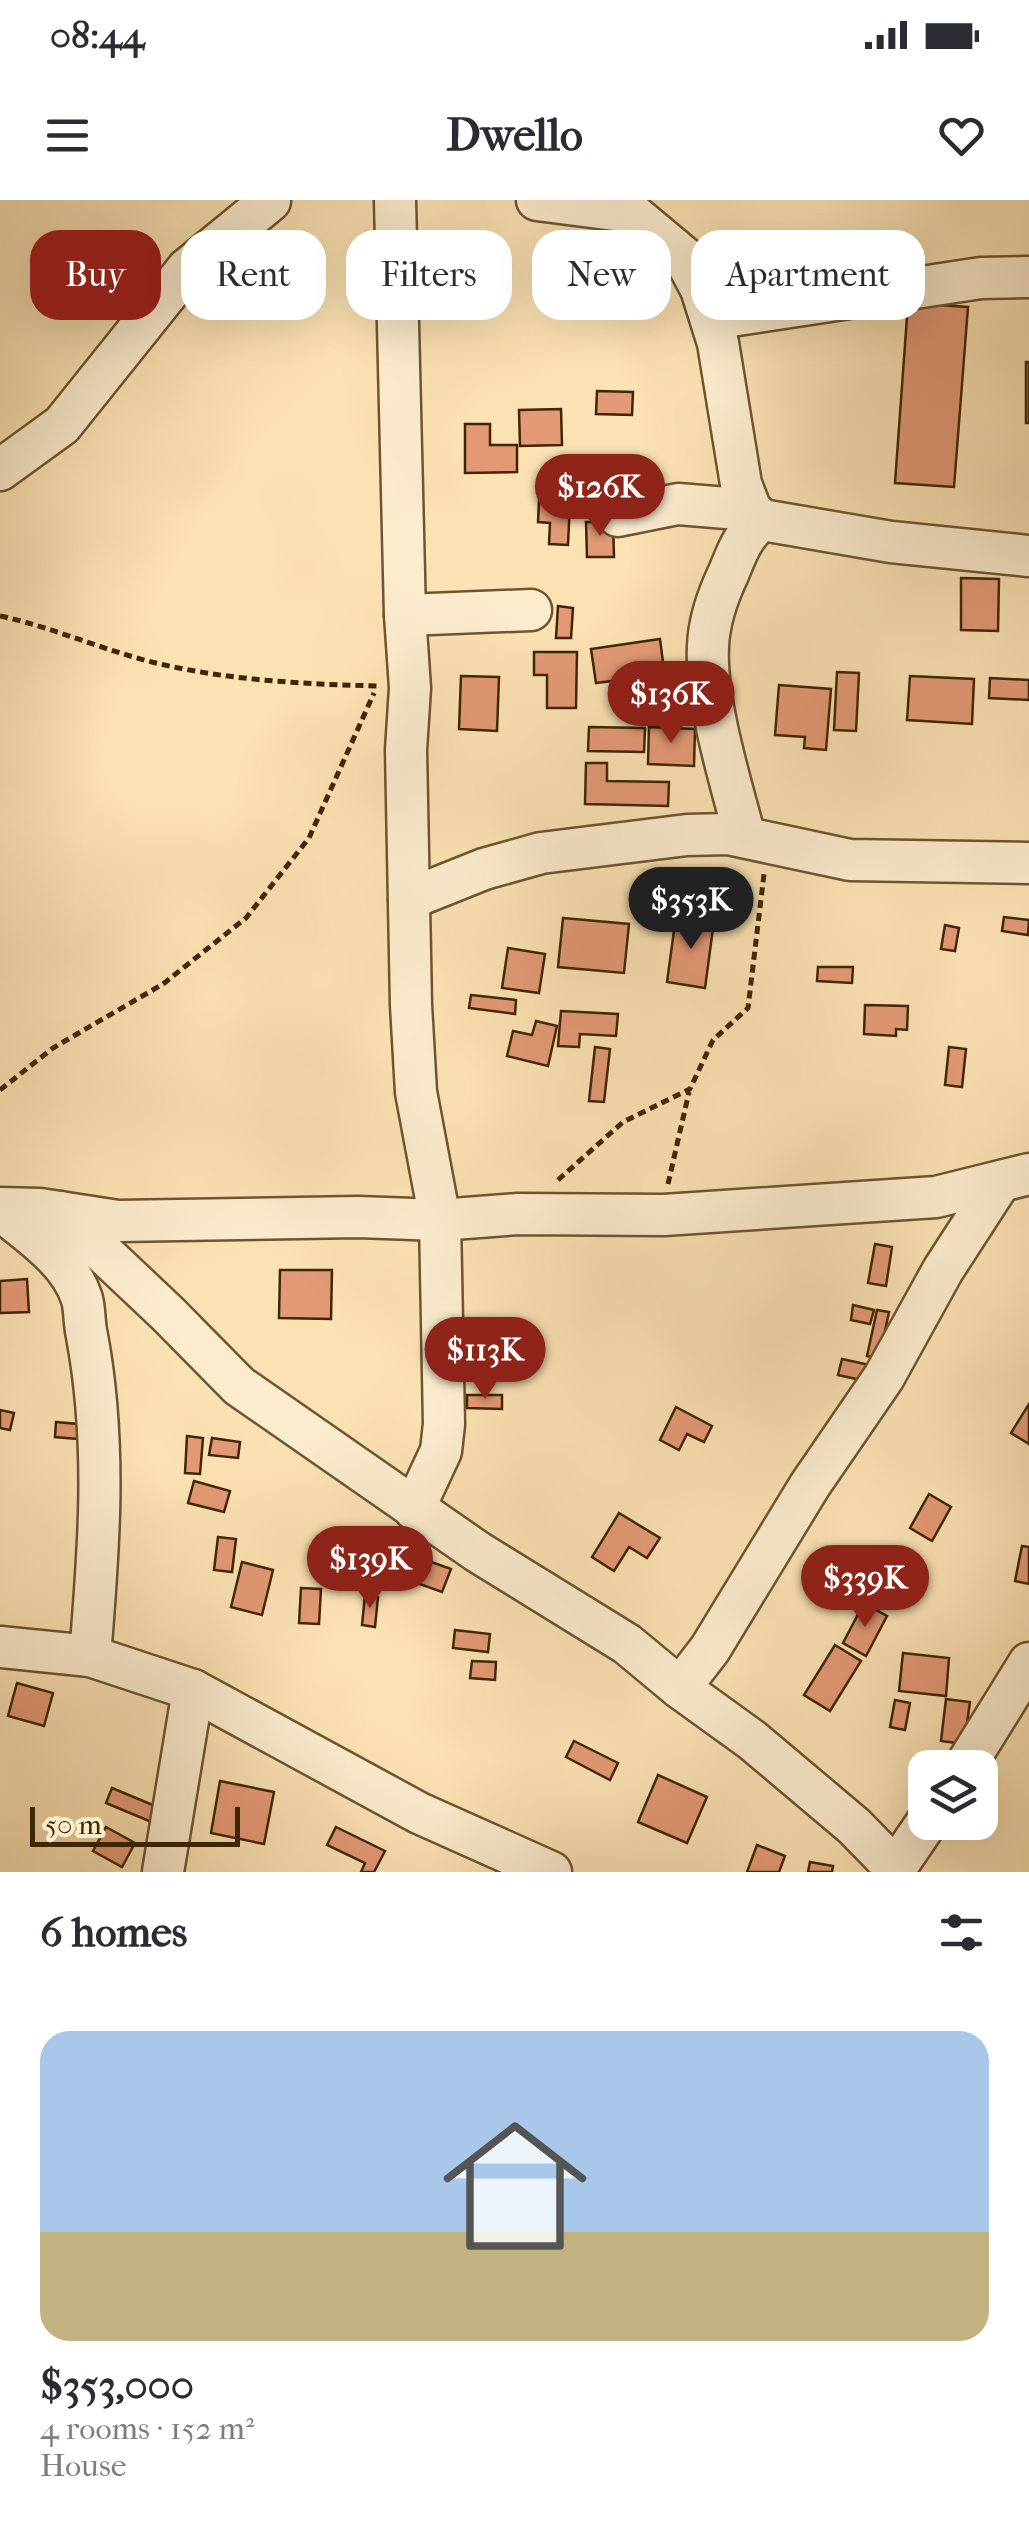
<!DOCTYPE html>
<meta charset="utf-8">
<style>
body{margin:0;font-family:"IM FELL French Canon",serif;background:#f2f2f3;color:#2b2b33;height:100vh;display:flex;flex-direction:column;font-size:38px;white-space:nowrap}
*{box-sizing:border-box;margin:0}
p{font-size:32px;color:#7c7c81}
.icon{flex:none;width:55px;height:55px;fill:none;stroke:currentColor;stroke-width:2;stroke-linecap:round;stroke-linejoin:round}
.map{position:relative;height:1672px;overflow:hidden}
.panel{display:flex;flex-direction:column;background:#fff;flex:1}
.panel>*{flex:none}
.top-card{position:absolute;left:30px;top:30px;width:970px;height:90px;display:flex;gap:20px}
.fabs{position:absolute;left:908px;top:1550px;display:grid;gap:20px}
.fabs a{display:grid;place-items:center;width:90px;height:90px;border-radius:20px;background:#fff;box-shadow:0 10px 40px #0002;font-size:50px}
.scale{position:absolute;left:30px;bottom:25px;width:210px;box-sizing:border-box;padding-left:10px;border:5px solid #3e2602;border-top:0;font-size:28px;line-height:35px;white-space:nowrap;color:#3e2602;-webkit-text-stroke:8px #fcecce;paint-order:stroke}
.price{position:absolute;translate:-50% -85px;padding:0 22px;border-radius:35px;background:#8f2418;color:#fff;font-size:32px;line-height:65px;filter:drop-shadow(0 2px 5px #0008)}
.price::after{content:'';position:absolute;left:50%;top:60px;width:30px;height:22px;margin-left:-15px;background:inherit;clip-path:polygon(0 0,100% 0,50% 100%)}
.price.selected{background:#222;color:#fff}
ul{padding:0;list-style:none}
li{display:grid;align-content:center;gap:20px;height:530px;padding:0 40px}
li span{display:grid;place-items:center;height:310px;border-radius:30px;color:#555}
li>.icon{margin-inline-start:auto}
span .icon{width:180px;height:180px;fill:#fffc;stroke-width:1}
li b{font-size:42px}
h2{display:flex;justify-content:space-between;align-items:center;height:120px;padding:0 40px;font-size:42px}
.tag{padding:0 35px;border-radius:30px;background:#fff;box-shadow:0 10px 40px #0002;font-size:35px;line-height:90px}
.tag.selected{background:#8f2418;color:#fff}
.status{display:flex;justify-content:space-between;align-items:center;height:70px;padding:0 50px;background:#fff;direction:ltr}
.status svg{height:28px;fill:currentColor}
header{display:flex;justify-content:space-between;align-items:center;height:130px;padding:0 40px;background:#fff;font-size:45px;font-weight:700}
.map>svg:first-child{display:block}
</style>
<div class="status"><b>08:44</b><svg viewBox="0 0 49 12"><path d="M0 12V9h3v3zM5 12V6h3v6zM10 12V3h3v9zM15 12V0h3v12zM26 1h20v11H26zM47 4h2v5h-2z"/></svg></div>
<header><svg class="icon" aria-label="menu" viewBox="0 0 24 24"><path d="M4 6h16M4 12h16M4 18h16"/></svg>Dwello<svg class="icon" aria-label="heart" viewBox="0 0 24 24"><path d="M12 20l-8-8c-3-5 5-10 8-4 3-6 11-1 8 4z"/></svg></header>
<div class="map">
<svg width="1029" height="1672" viewBox="0 0 1029 1672">
<rect width="100%" height="100%" fill="#fbe2b3"/>
<filter id="stains"><feTurbulence type="fractalNoise" baseFrequency=".002" numOctaves="4"/><feColorMatrix values="0 0 0 0 .2 0 0 0 0 .09 0 0 0 0 .02 0 0 0 .5 -.17"/></filter>
<radialGradient id="worn" r=".72"><stop offset=".6" stop-color="#630" stop-opacity="0"/><stop offset="1" stop-color="#630" stop-opacity=".3"/></radialGradient>
<!-- building -->
<g fill="#e39976" stroke="#3e2602" stroke-width="2.5">
<polygon points="908,103 968,107 954,287 895,283"/>
<rect x="1026" y="162" width="3" height="61"/>
<polygon points="597,191 633,192 632,215 596,214"/>
<polygon points="561,209 562,245 520,246 519,210"/>
<polygon points="465,224 490,224 490,245 517,245 517,272 465,273"/>
<polygon points="539,301 570,302 568,345 549,344 550,323 538,322"/>
<polygon points="586,322 613,322 614,357 587,357"/>
<polygon points="961,378 999,379 998,431 961,430"/>
<polygon points="558,406 573,408 571,438 556,438"/>
<polygon points="660,439 663,462 648,465 651,485 614,490 612,481 596,483 591,449"/>
<polygon points="534,452 577,452 576,508 547,508 547,475 534,475"/>
<polygon points="837,472 859,473 856,531 834,530"/>
<polygon points="461,476 499,477 497,531 459,529"/>
<polygon points="910,476 974,479 972,524 907,520"/>
<polygon points="990,478 1029,480 1029,500 989,498"/>
<polygon points="779,485 831,489 826,550 804,548 805,537 775,535"/>
<polygon points="589,527 645,528 644,552 588,551"/>
<polygon points="649,527 695,529 694,566 648,564"/>
<polygon points="586,563 607,563 607,581 669,582 668,606 585,604"/>
<polygon points="676,716 714,721 705,788 667,782"/>
<polygon points="1004,717 1029,720 1028,735 1002,731"/>
<polygon points="563,718 629,724 624,773 558,767"/>
<polygon points="945,725 959,728 955,751 941,749"/>
<polygon points="508,748 545,754 539,793 502,788"/>
<polygon points="818,767 853,767 852,783 817,781"/>
<polygon points="471,795 516,800 515,814 469,808"/>
<polygon points="865,805 908,806 907,830 896,829 896,836 864,834"/>
<polygon points="561,811 618,814 616,836 580,834 579,847 558,846"/>
<polygon points="536,821 557,826 548,866 507,856 513,831 532,835"/>
<polygon points="595,847 610,849 604,902 589,901"/>
<polygon points="949,847 966,849 962,887 945,885"/>
<polygon points="875,1044 892,1047 886,1086 868,1083"/>
<polygon points="280,1070 332,1070 331,1119 279,1118"/>
<polygon points="27,1079 29,1112 0,1113 0,1081"/>
<polygon points="853,1105 874,1110 870,1124 851,1120"/>
<polygon points="877,1110 889,1112 879,1159 867,1156"/>
<polygon points="842,1159 874,1166 870,1182 838,1175"/>
<polygon points="467,1195 502,1195 502,1209 467,1208"/>
<polygon points="1029,1204 1029,1244 1011,1233"/>
<polygon points="676,1207 712,1226 704,1242 687,1234 679,1250 660,1240"/>
<polygon points="0,1210 14,1213 10,1230 0,1228"/>
<polygon points="56,1222 78,1224 77,1239 55,1237"/>
<polygon points="187,1236 203,1238 200,1274 185,1273"/>
<polygon points="212,1238 240,1242 238,1258 209,1255"/>
<polygon points="194,1281 230,1291 224,1312 188,1303"/>
<polygon points="929,1294 951,1307 932,1341 910,1328"/>
<polygon points="619,1313 660,1338 647,1358 629,1347 614,1371 592,1357"/>
<polygon points="218,1337 236,1339 232,1372 214,1370"/>
<polygon points="1022,1346 1029,1347 1029,1384 1015,1381"/>
<polygon points="423,1359 451,1369 442,1392 414,1382"/>
<polygon points="242,1362 273,1370 262,1415 231,1407"/>
<polygon points="301,1388 321,1389 319,1424 299,1423"/>
<polygon points="365,1395 378,1397 375,1427 362,1425"/>
<polygon points="864,1403 887,1416 866,1456 843,1443"/>
<polygon points="455,1430 490,1434 488,1452 453,1448"/>
<polygon points="835,1445 861,1461 830,1511 804,1495"/>
<polygon points="903,1453 949,1458 946,1496 899,1491"/>
<polygon points="472,1461 496,1462 495,1480 470,1478"/>
<polygon points="17,1483 53,1493 44,1526 8,1516"/>
<polygon points="946,1499 970,1502 964,1544 941,1541"/>
<polygon points="895,1500 910,1503 905,1530 890,1527"/>
<polygon points="574,1541 618,1563 610,1580 566,1557"/>
<polygon points="658,1575 707,1597 687,1643 638,1622"/>
<polygon points="220,1581 274,1592 264,1644 211,1633"/>
<polygon points="112,1588 160,1608 154,1623 106,1603"/>
<polygon points="106,1627 135,1643 122,1667 93,1651"/>
<polygon points="336,1627 385,1651 374,1672 361,1672 365,1663 327,1645"/>
<polygon points="757,1645 785,1656 779,1672 747,1672"/>
<polygon points="810,1662 833,1666 832,1672 808,1672"/>
</g>
<g fill="none" stroke-linecap="round" stroke-linejoin="round">
<!-- minor casing -->
<g stroke="#6d552e" stroke-width="45">
<g id="minor">
<polyline points="395,0 405,415 410,488 406,550 411,805 416,892 440,1020 444,1224 441,1251 414,1309"/>
<polyline points="537,0 630,12 684,57 701,89 718,143 741,284 751,310 762,320 891,342 1029,356"/>
<polyline points="711,119 981,78 1029,77"/>
<polyline points="0,270 62,225 187,69 270,1"/>
<polyline points="618,316 678,304 751,310"/>
<polyline points="405,415 531,410"/>
<path d="M745 637C731 584 705 500 708 446 709 420 718 395 729 372 737 352 744 333 762 320"/>
<polyline points="409,699 484,669 541,653 687,635 728,634 850,660 1029,663"/>
<polyline points="0,1008 40,1009 118,1021 358,1017 440,1020 518,1014 664,1015 936,997 1029,974"/>
<path d="M0 1010C29 1034 70 1060 82 1099 85 1110 84 1124 87 1136 107 1243 99 1348 90 1456"/>
<polyline points="60,1012 168,1114 239,1186 478,1352 627,1444 680,1488 752,1540 854,1626 895,1668"/>
<polyline points="0,1447 90,1456 193,1490 419,1613 551,1672"/>
<polyline points="680,1488 710,1449 810,1285 884,1177 943,1070 1000,982"/>
<polyline points="964,1568 1029,1463"/>
<polyline points="163,1672 193,1490"/>
<polyline points="893,1672 927,1622"/>
</g>
</g>
<!-- path -->
<g stroke="#3e2602" stroke-width="5" stroke-dasharray="8 5" stroke-linecap="butt">
<path d="M0 416C51 427 98 448 148 461 223 480 300 484 377 486"/>
<polyline points="0,890 53,848 163,784 246,718 309,638 374,493"/>
<polyline points="558,980 623,922 690,889 713,840 748,808 764,674"/>
<polyline points="668,984 689,892"/>
</g>
<!-- minor -->
<use href="#minor" stroke="#fcecce" stroke-width="40"/>
</g>
<rect width="100%" height="100%" filter="url(#stains)"/>
<rect width="100%" height="100%" fill="url(#worn)"/>
</svg>
<div class="fabs">
<a><svg class="icon" aria-label="layers" viewBox="0 0 24 24"><path d="M12 4l9 5-9 5-9-5zM3 14l9 5 9-5"/></svg></a>
</div>
<div class="scale">50 m</div>
<b class="price" style="left:600px;top:339px">$126K</b>
<b class="price" style="left:671px;top:546px">$136K</b>
<b class="price selected" style="left:691px;top:752px">$353K</b>
<b class="price" style="left:485px;top:1202px">$113K</b>
<b class="price" style="left:370px;top:1411px">$139K</b>
<b class="price" style="left:865px;top:1430px">$339K</b>
<div class="top-card">
<a class="tag selected">Buy</a>
<a class="tag">Rent</a>
<a class="tag">Filters</a>
<a class="tag">New</a>
<a class="tag">Apartment</a>
</div>
</div>
<section class="panel">
<h2>6 homes<svg class="icon" aria-label="filters" viewBox="0 0 24 24"><path d="M4 7h16M4 17h16"/><circle cx="9" cy="7" r="2"/><circle cx="15" cy="17" r="2"/></svg></h2>
<ul>
<li><span style="background:linear-gradient(#a9c7e8 65%,#c2b280 0)"><svg class="icon" aria-label="home" viewBox="0 0 24 24"><path d="M3 11l9-7 9 7M6 9v11h12V9"/></svg></span><div><b>$353,000</b><p>4 rooms · 152 m²</p><p>House</p></div></li>
</ul>
</section>
